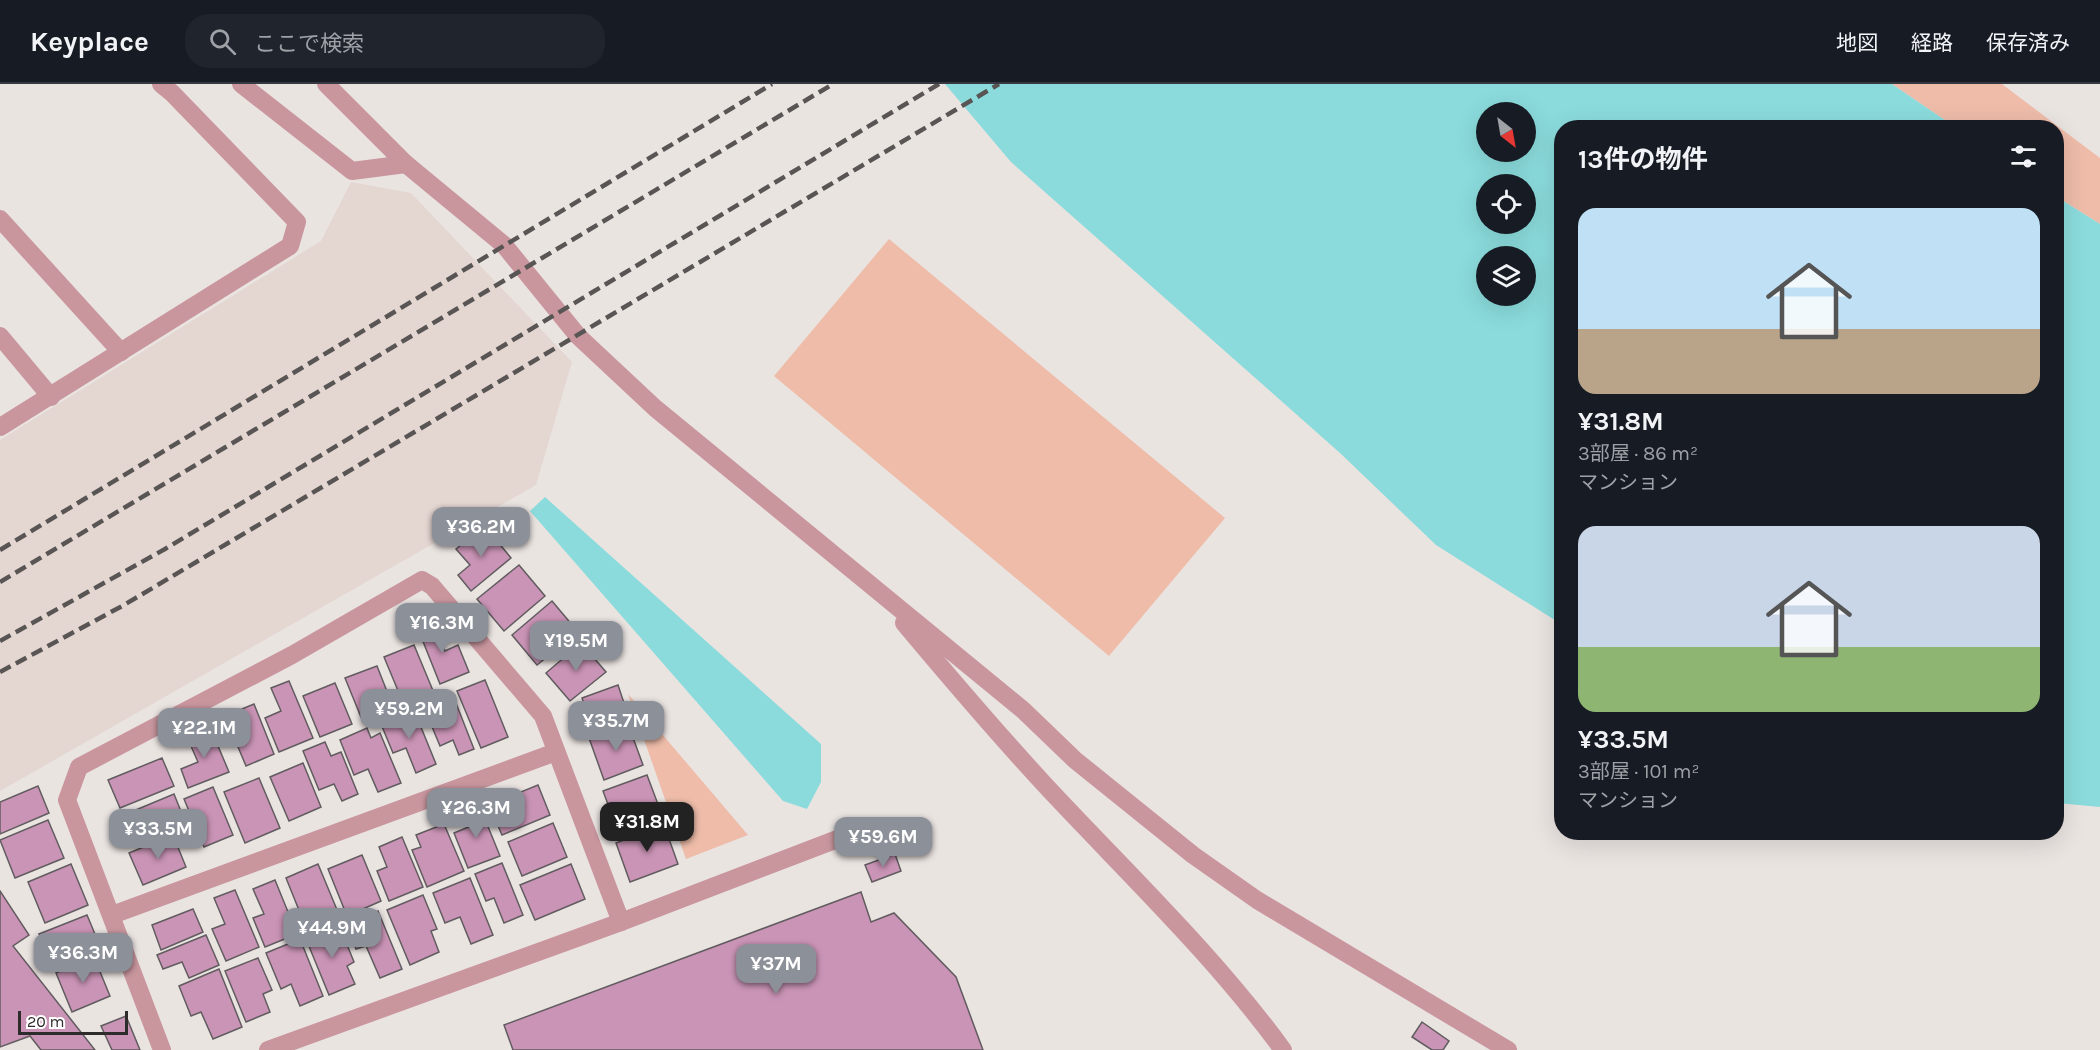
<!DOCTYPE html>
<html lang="ja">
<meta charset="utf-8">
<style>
body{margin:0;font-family:Karla,"Noto Sans JP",sans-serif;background:#20242c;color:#f1f3f6;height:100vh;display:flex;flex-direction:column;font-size:22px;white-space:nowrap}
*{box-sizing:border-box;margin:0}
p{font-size:20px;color:#9ea1a6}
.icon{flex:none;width:33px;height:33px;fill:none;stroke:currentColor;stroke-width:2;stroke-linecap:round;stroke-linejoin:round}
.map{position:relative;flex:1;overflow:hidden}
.side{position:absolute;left:1554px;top:36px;width:510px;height:720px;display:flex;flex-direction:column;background:#171b24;border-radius:24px;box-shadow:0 6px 24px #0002}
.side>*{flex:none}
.needle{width:39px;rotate:149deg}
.buttons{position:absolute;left:1476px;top:18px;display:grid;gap:12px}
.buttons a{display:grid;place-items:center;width:60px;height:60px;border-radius:50%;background:#171b24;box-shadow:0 6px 24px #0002;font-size:30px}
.scale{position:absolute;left:18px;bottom:15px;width:110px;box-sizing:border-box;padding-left:6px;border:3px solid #2e2c2b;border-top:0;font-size:16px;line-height:21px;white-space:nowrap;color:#2e2c2b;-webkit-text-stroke:4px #fff;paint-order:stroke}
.price{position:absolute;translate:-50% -51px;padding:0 14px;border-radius:12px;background:#8c9099;color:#fff;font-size:20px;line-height:39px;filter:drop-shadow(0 2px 3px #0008)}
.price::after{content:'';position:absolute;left:50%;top:36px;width:18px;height:14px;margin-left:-9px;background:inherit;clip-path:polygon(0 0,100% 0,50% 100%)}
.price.current{background:#222;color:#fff}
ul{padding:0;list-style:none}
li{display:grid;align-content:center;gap:12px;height:318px;padding:0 24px}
li span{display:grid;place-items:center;height:186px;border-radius:18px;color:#555}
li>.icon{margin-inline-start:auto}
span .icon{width:108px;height:108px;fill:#fffc;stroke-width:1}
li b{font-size:26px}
h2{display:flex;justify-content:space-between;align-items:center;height:72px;padding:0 24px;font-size:26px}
header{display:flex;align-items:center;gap:36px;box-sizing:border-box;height:84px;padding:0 30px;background:#171b24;border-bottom:2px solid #363941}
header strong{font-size:28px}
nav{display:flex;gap:33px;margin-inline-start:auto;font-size:21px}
.search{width:420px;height:54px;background:#20242c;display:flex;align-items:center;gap:15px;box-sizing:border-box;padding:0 21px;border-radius:24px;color:#9ea1a6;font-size:22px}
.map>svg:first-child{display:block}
</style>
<header>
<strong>Keyplace</strong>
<div class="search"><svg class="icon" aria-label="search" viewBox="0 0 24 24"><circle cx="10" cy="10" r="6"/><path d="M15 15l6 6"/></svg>ここで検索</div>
<nav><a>地図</a><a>経路</a><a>保存済み</a></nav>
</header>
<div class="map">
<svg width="2100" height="966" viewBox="0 0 2100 966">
<rect width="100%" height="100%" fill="#eae4e1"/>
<!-- built -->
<polygon fill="#e4d6d1" points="351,98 411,109 572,278 536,401 0,707 0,356 321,157"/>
<!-- green -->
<g fill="#eebca9">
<polygon points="1892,0 2002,0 2100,74 2100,140 2057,113 2056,44 1955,43"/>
<polygon points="889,155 1225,434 1109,572 774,292"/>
<polygon points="628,610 748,751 686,775"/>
</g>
<!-- water -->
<g fill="#8bdbdc" fill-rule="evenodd">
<path d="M945 0H1892L1955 43 1562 44 1561 540 1436 461 1340 369 1011 78ZM1486 28H1526V68H1486ZM1486 100H1526V140H1486ZM1486 172H1526V212H1486Z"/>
<polygon points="2057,113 2100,140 2100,723 2057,719"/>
<polygon points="545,413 821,660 821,698 807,725 783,717 530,427"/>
</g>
<!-- building -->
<g fill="#ca94b6" stroke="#615c5f" stroke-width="1.5">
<polygon points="485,442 511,474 471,507 458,491 470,481 456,465"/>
<polygon points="519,481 545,512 504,547 477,515"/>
<polygon points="552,517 578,548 537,581 512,551"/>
<polygon points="431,534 445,567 458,561 469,588 440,600 416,540"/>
<polygon points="581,559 606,588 570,617 546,589"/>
<polygon points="414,561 434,609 404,621 384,573"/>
<polygon points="377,582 394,625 363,638 345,594"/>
<polygon points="485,596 508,653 481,664 457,607"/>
<polygon points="289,597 313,654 279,668 265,634 281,627 271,604"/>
<polygon points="335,599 352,640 320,653 303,612"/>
<polygon points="618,601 628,631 592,644 582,614"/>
<polygon points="452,609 474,665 459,671 453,656 440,662 423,621"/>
<polygon points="254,620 274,670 246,682 225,632"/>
<polygon points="414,626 436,680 416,689 406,664 393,669 381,640"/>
<polygon points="628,640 643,681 604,696 589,654"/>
<polygon points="210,643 229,688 188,704 181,685 198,678 187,653"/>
<polygon points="367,644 371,654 380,649 401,699 378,708 368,685 354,691 340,656"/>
<polygon points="325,658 331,672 341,668 358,710 342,717 334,700 319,706 303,667"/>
<polygon points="162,674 174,702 120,724 108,696"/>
<polygon points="303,679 321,723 289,737 270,693"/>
<polygon points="647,691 662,731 618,747 603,707"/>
<polygon points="259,694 280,744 245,759 224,708"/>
<polygon points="538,701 550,731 502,751 489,721"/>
<polygon points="38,702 49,729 0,750 0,718"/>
<polygon points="213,703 233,751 204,763 184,715"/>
<polygon points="174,710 186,740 131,763 119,733"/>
<polygon points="478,718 500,772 468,784 454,749 471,742 463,725"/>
<polygon points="48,736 64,774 15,794 0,756"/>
<polygon points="553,739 567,773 522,792 508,758"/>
<polygon points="444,740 464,787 427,803 412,766 421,763 416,751"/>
<polygon points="664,741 678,780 630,798 616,759"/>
<polygon points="173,751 186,783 143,801 129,769"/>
<polygon points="402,753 423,803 389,817 377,787 387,783 379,763"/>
<polygon points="895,770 901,787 872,798 865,781"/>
<polygon points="362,771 381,817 347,832 328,785"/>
<polygon points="502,779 523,831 504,839 494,814 486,817 475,790"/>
<polygon points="71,780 88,821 45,839 28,798"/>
<polygon points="318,780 340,833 307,846 286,794"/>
<polygon points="571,780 585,815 535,836 520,801"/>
<polygon points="470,794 493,851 471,860 460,833 445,839 433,809"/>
<polygon points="275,796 297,850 265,863 253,834 264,830 253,805"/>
<polygon points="235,806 259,863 226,877 212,845 225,840 214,814"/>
<polygon points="0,807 29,851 13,862 95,966 41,966 30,952 0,963"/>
<polygon points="861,808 871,838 894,829 956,893 983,966 513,966 504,941"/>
<polygon points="423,811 437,845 431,847 439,868 410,881 387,826"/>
<polygon points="193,825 203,848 161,866 152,841"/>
<polygon points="378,827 402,885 380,894 366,862 356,865 346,840"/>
<polygon points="87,831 100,862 52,881 39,850"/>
<polygon points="339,841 354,878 347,882 355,900 329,911 306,855"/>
<polygon points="206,851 219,881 189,894 182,878 163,885 157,871"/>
<polygon points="300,855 323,912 300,922 291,900 281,905 266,869"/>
<polygon points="94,873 110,912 72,928 56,889"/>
<polygon points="258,874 272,906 263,910 270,928 246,938 225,887"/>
<polygon points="219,885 242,943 213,955 201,928 191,932 179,902"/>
<polygon points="126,932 140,966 112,966 101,942"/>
<polygon points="1422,938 1449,957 1443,966 1432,966 1412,953"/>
</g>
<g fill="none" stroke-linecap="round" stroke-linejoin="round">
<!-- street -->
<g stroke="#c9969e" stroke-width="18">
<polyline points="241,0 352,87 406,80"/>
<polyline points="326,0 406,80 504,161 578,252 655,324 1023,626 1075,676 1193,771 1257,816 1508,966"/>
<polyline points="0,135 121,268"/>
<polyline points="0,252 51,313"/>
<polyline points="0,343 290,162 297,138 172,9 161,0"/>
<path d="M904 539C950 594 997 649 1045 701 1126 788 1213 870 1283 966"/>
<polyline points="112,831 556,668"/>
<polyline points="162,966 67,716 79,683 292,571 422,496 432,502 543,632 621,838"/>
<polyline points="268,966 621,838 861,746"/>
</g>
<!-- rail -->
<g stroke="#585554" stroke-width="4.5" stroke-dasharray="12 6" stroke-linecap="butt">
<polyline points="0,466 772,0"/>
<polyline points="0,498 833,0"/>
<polyline points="0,557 165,465 939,0"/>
<polyline points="0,588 124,521 999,0"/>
</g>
</g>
</svg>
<div class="buttons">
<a><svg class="needle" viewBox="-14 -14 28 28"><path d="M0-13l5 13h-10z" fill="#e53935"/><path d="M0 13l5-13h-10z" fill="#9ea1a6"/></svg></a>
<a><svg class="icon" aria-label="locate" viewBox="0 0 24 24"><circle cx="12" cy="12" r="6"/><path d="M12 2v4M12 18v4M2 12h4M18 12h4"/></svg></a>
<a><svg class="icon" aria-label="layers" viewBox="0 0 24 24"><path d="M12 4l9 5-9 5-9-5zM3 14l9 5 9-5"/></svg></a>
</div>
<div class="scale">20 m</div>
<b class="price" style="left:481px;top:474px">¥36.2M</b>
<b class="price" style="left:442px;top:570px">¥16.3M</b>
<b class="price" style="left:576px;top:588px">¥19.5M</b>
<b class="price" style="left:409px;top:656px">¥59.2M</b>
<b class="price" style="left:616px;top:668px">¥35.7M</b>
<b class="price" style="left:204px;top:675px">¥22.1M</b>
<b class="price" style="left:476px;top:755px">¥26.3M</b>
<b class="price current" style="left:647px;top:769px">¥31.8M</b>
<b class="price" style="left:158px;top:776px">¥33.5M</b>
<b class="price" style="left:883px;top:784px">¥59.6M</b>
<b class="price" style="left:332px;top:875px">¥44.9M</b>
<b class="price" style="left:83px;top:900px">¥36.3M</b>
<b class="price" style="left:776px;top:911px">¥37M</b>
<section class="side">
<h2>13件の物件<svg class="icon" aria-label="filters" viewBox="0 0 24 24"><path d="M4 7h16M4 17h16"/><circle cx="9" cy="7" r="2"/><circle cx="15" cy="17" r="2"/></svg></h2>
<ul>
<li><span style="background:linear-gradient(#bfe0f5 65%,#b9a48a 0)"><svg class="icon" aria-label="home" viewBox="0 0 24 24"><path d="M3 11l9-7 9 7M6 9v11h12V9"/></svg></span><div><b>¥31.8M</b><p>3部屋 · 86 m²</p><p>マンション</p></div></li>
<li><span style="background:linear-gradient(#c9d6e8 65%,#8fb573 0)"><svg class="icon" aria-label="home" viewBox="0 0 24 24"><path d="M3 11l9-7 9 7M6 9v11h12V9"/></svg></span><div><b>¥33.5M</b><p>3部屋 · 101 m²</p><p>マンション</p></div></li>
</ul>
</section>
</div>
